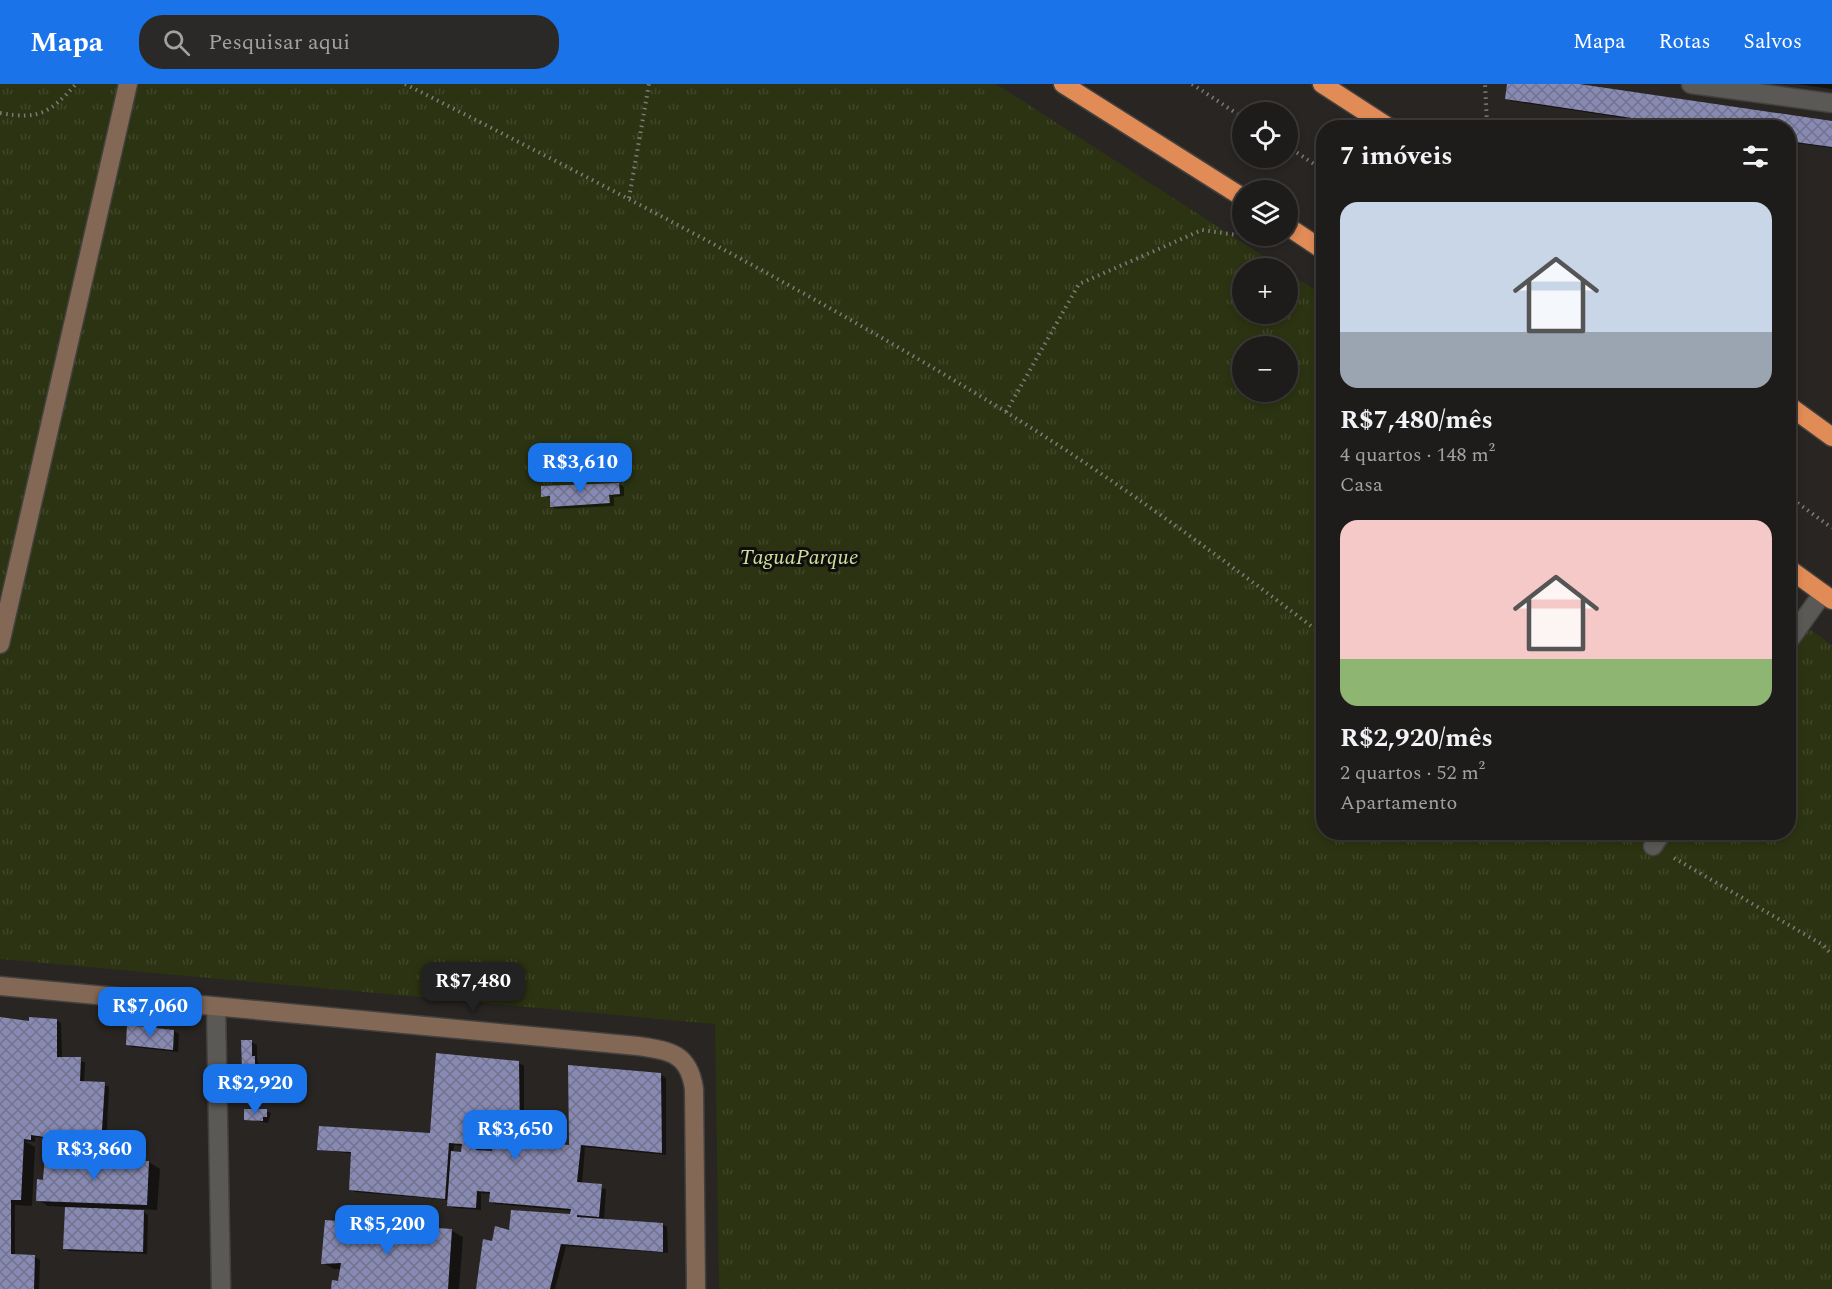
<!DOCTYPE html>
<html lang="pt">
<meta charset="utf-8">
<style>
body{margin:0;font-family:Spectral,serif;background:#2b2927;color:#f1f3f6;height:100vh;display:flex;flex-direction:column;font-size:22px;white-space:nowrap}
*{box-sizing:border-box;margin:0}
p{font-size:20px;color:#a1a1a2}
.icon{flex:none;width:33px;height:33px;fill:none;stroke:currentColor;stroke-width:2;stroke-linecap:round;stroke-linejoin:round}
.map{position:relative;flex:1;overflow:hidden}
.panel{position:absolute;left:1316px;top:36px;width:480px;height:720px;display:flex;flex-direction:column;background:#1e1c1a;border-radius:24px;box-shadow:0 3px 9px #0003,0 0 0 2px #3c3a39}
.panel>*{flex:none}
.buttons{position:absolute;left:1232px;top:18px;display:grid;gap:12px}
.buttons a{display:grid;place-items:center;width:66px;height:66px;border-radius:50%;background:#1e1c1a;box-shadow:0 3px 9px #0003,0 0 0 2px #3c3a39;font-size:30px}
.price{position:absolute;translate:-50% -51px;padding:0 14px;border-radius:12px;background:#1a73e8;color:#fff;font-size:20px;line-height:39px;filter:drop-shadow(0 2px 3px #0008)}
.price::after{content:'';position:absolute;left:50%;top:36px;width:18px;height:14px;margin-left:-9px;background:inherit;clip-path:polygon(0 0,100% 0,50% 100%)}
.price.on{background:#222;color:#fff}
ul{padding:0;list-style:none}
li{display:grid;align-content:center;gap:12px;height:318px;padding:0 24px}
li span{display:grid;place-items:center;height:186px;border-radius:18px;color:#555}
li>.icon{margin-inline-start:auto}
span .icon{width:108px;height:108px;fill:#fffc;stroke-width:1}
li b{font-size:26px}
h2{display:flex;justify-content:space-between;align-items:center;height:72px;padding:0 24px;font-size:26px}
header{display:flex;align-items:center;gap:36px;box-sizing:border-box;height:84px;padding:0 30px;background:#1a73e8;color:#fff}
header strong{font-size:28px}
nav{display:flex;gap:33px;margin-inline-start:auto;font-size:21px}
.search{width:420px;height:54px;background:#2b2927;display:flex;align-items:center;gap:15px;box-sizing:border-box;padding:0 21px;border-radius:24px;color:#a1a1a2;font-size:22px}
.map>svg:first-child{display:block}
</style>
<header>
<strong>Mapa</strong>
<div class="search"><svg class="icon" aria-label="search" viewBox="0 0 24 24"><circle cx="10" cy="10" r="6"/><path d="M15 15l6 6"/></svg>Pesquisar aqui</div>
<nav><a>Mapa</a><a>Rotas</a><a>Salvos</a></nav>
</header>
<div class="map">
<svg width="1832" height="1205" viewBox="0 0 1832 1205">
<defs>
<pattern id="grass-tufts" width="24" height="20" patternUnits="userSpaceOnUse" patternTransform="scale(1.5)"><rect width="24" height="20" fill="#2c3312"/><path d="M3 7l-1-3M5 7V3M7 7l1-3M15 17l-1-3M17 17v-4M19 17l1-3" fill="none" stroke="#404729"/></pattern>
<pattern id="building-cross-hatch" width="8" height="8" patternUnits="userSpaceOnUse" patternTransform="scale(1.5)"><rect width="8" height="8" fill="#888ab3"/><path d="M0 0l8 8M0 8l8-8" fill="none" stroke="#71728c"/></pattern>
</defs>
<rect width="100%" height="100%" fill="#282522"/>
<!-- grass -->
<path fill="url(#grass-tufts)" fill-rule="evenodd" d="M0 0H996L1282 184H1242V230H1287V188L1323 211V748H1788V530L1832 561V1205H719L715 940 0 875ZM1242 262H1287V308H1242Z"/>
<!-- shadow -->
<g fill="#0007" fill-rule="evenodd">
<polygon points="1509,0 1568,0 1832,39 1832,64 1788,58 1788,44 1691,44 1511,17 1507,14"/>
<polygon points="1796,0 1832,0 1832,5"/>
<polygon points="619,400 624,403 624,412 614,413 614,422 556,425 551,422 551,414 543,412"/>
<polygon points="0,935 29,938 56,936 61,939 62,974 85,978 84,999 109,1002 106,1063 35,1053 35,1058 24,1057 35,1063 32,1122 15,1121 15,1172 35,1173 40,1176 39,1205 0,1205"/>
<polygon points="129,943 174,947 179,950 178,968 132,963 127,960"/>
<polygon points="252,958 257,961 257,975 262,991 262,1015 245,1012"/>
<path d="M519 979 524 982V1058L571 1062 661 991 666 994V1071L585 1063 582 1100 606 1105 604 1136 662 1140 667 1143 668 1169 566 1162 555 1205H478L493 1159 511 1148 571 1132 572 1127 495 1120 490 1117 491 1110 481 1109V1126L454 1124 449 1121V1116L355 1108 350 1105 352 1070 319 1065 431 1050ZM481 1054 495 1055 493 1069 481 1068ZM454 1061 463 1062V1070L453 1069Z"/>
<polygon points="266,1027 271,1029 268,1039 246,1035"/>
<polygon points="47,1072 149,1078 160,1085 157,1126 139,1125 148,1131 147,1170 69,1167 64,1164 66,1123 48,1122 38,1116 45,1097"/>
<polygon points="326,1138 452,1147 463,1153 459,1205 333,1205 340,1198 341,1185 334,1185 323,1179"/>
</g>
<!-- building -->
<g fill="url(#building-cross-hatch)" fill-rule="evenodd">
<polygon points="1507,0 1579,0 1832,37 1832,63 1788,57 1788,44 1698,44 1505,15"/>
<polygon points="619,399 620,410 609,411 610,419 550,423 550,412 541,413 541,402"/>
<polygon points="0,933 29,937 29,933 57,935 57,973 81,973 80,997 105,998 101,1061 31,1051 31,1056 24,1055 21,1116 11,1116 11,1170 35,1171 34,1205 0,1205"/>
<polygon points="127,941 174,946 173,966 126,961"/>
<polygon points="241,956 252,956 252,972 255,972 255,987 258,987 258,1013 243,1013"/>
<path d="M436 969 519 977 520 1056 569 1061 568 981 661 989 662 1069 581 1061 577 1098 602 1100 599 1133 577 1131V1133L663 1139V1168L561 1160 550 1205H476L483 1155 492 1157 495 1142 509 1146 511 1126 570 1130 571 1125 489 1118 490 1108 477 1107 476 1124 447 1122 451 1067 461 1068 462 1060 449 1059 445 1115 349 1106 351 1068 317 1066 319 1042 430 1049ZM477 1052 493 1053 492 1067 476 1066Z"/>
<polygon points="244,1025 267,1025 267,1033 263,1033 263,1037 244,1036"/>
<polygon points="45,1070 149,1077 147,1121 36,1117 37,1095 43,1096"/>
<polygon points="65,1123 144,1126 143,1168 63,1165"/>
<polygon points="325,1136 452,1145 448,1205 331,1205 332,1196 338,1197 341,1179 321,1180"/>
</g>
<g fill="none" stroke-linecap="round" stroke-linejoin="round">
<!-- lane casing -->
<g stroke="#43413f" stroke-width="21">
<g id="lane">
<polyline points="1691,0 1832,19"/>
<polyline points="1788,558 1823,509"/>
<polyline points="1653,762 1662,748"/>
</g>
</g>
<!-- street casing -->
<g stroke="#43413f" stroke-width="21">
<polyline id="street" points="216,923 221,1205"/>
</g>
<!-- secondary casing -->
<g stroke="#43413f" stroke-width="21">
<g id="secondary">
<polyline points="0,560 128,0"/>
<path d="M0 902 638 962C670 967 689 969 694 1005L696 1205"/>
</g>
</g>
<!-- highway casing -->
<g stroke="#43413f" stroke-width="21">
<g id="highway">
<polyline points="1063,0 1242,113"/>
<polyline points="1322,0 1390,44"/>
<polyline points="1287,142 1323,166"/>
<polyline points="1788,321 1832,353"/>
<polyline points="1788,484 1832,516"/>
</g>
</g>
<!-- path -->
<g stroke="#7d7b78" stroke-width="4" stroke-dasharray="1.5 4.5" stroke-linecap="butt">
<path d="M405 0C608 103 812 208 1006 328 1116 396 1220 473 1323 551"/>
<polyline points="1192,0 1242,33"/>
<path d="M0 29C39 36 50 29 76 0"/>
<polyline points="1484,44 1487,39 1485,0"/>
<polyline points="1287,62 1323,86"/>
<polyline points="629,114 649,0"/>
<polyline points="1006,328 1079,200 1202,146 1237,151 1242,143"/>
<polyline points="1788,412 1832,444"/>
<polyline points="1616,748 1632,754"/>
<polyline points="1674,774 1823,861 1832,871"/>
</g>
<!-- lane -->
<use href="#lane" stroke="#5b5955" stroke-width="18"/>
<!-- street -->
<use href="#street" stroke="#5b5955" stroke-width="18"/>
<!-- secondary -->
<use href="#secondary" stroke="#836855" stroke-width="18"/>
<!-- highway -->
<use href="#highway" stroke="#e18b56" stroke-width="18"/>
</g>
<g text-anchor="middle" dominant-baseline="central" stroke-width="6" stroke-linejoin="round" paint-order="stroke">
<!-- park labels -->
<g font-size="22" font-style="italic" fill="#cedf9b" stroke="#100e0d">
<text x="799" y="473">TaguaParque</text>
</g>
</g>
</svg>
<div class="buttons">
<a><svg class="icon" aria-label="locate" viewBox="0 0 24 24"><circle cx="12" cy="12" r="6"/><path d="M12 2v4M12 18v4M2 12h4M18 12h4"/></svg></a>
<a><svg class="icon" aria-label="layers" viewBox="0 0 24 24"><path d="M12 4l9 5-9 5-9-5zM3 14l9 5 9-5"/></svg></a>
<a>+</a>
<a>−</a>
</div>
<b class="price" style="left:580px;top:410px">R$3,610</b>
<b class="price on" style="left:473px;top:929px">R$7,480</b>
<b class="price" style="left:150px;top:954px">R$7,060</b>
<b class="price" style="left:255px;top:1031px">R$2,920</b>
<b class="price" style="left:515px;top:1077px">R$3,650</b>
<b class="price" style="left:94px;top:1097px">R$3,860</b>
<b class="price" style="left:387px;top:1172px">R$5,200</b>
<section class="panel">
<h2>7 imóveis<svg class="icon" aria-label="filters" viewBox="0 0 24 24"><path d="M4 7h16M4 17h16"/><circle cx="9" cy="7" r="2"/><circle cx="15" cy="17" r="2"/></svg></h2>
<ul>
<li><span style="background:linear-gradient(#c9d6e8 70%,#9aa5b1 0)"><svg class="icon" aria-label="home" viewBox="0 0 24 24"><path d="M3 11l9-7 9 7M6 9v11h12V9"/></svg></span><div><b>R$7,480/mês</b><p>4 quartos · 148 m²</p><p>Casa</p></div></li>
<li><span style="background:linear-gradient(#f6c9c9 75%,#8fb573 0)"><svg class="icon" aria-label="home" viewBox="0 0 24 24"><path d="M3 11l9-7 9 7M6 9v11h12V9"/></svg></span><div><b>R$2,920/mês</b><p>2 quartos · 52 m²</p><p>Apartamento</p></div></li>
</ul>
</section>
</div>
